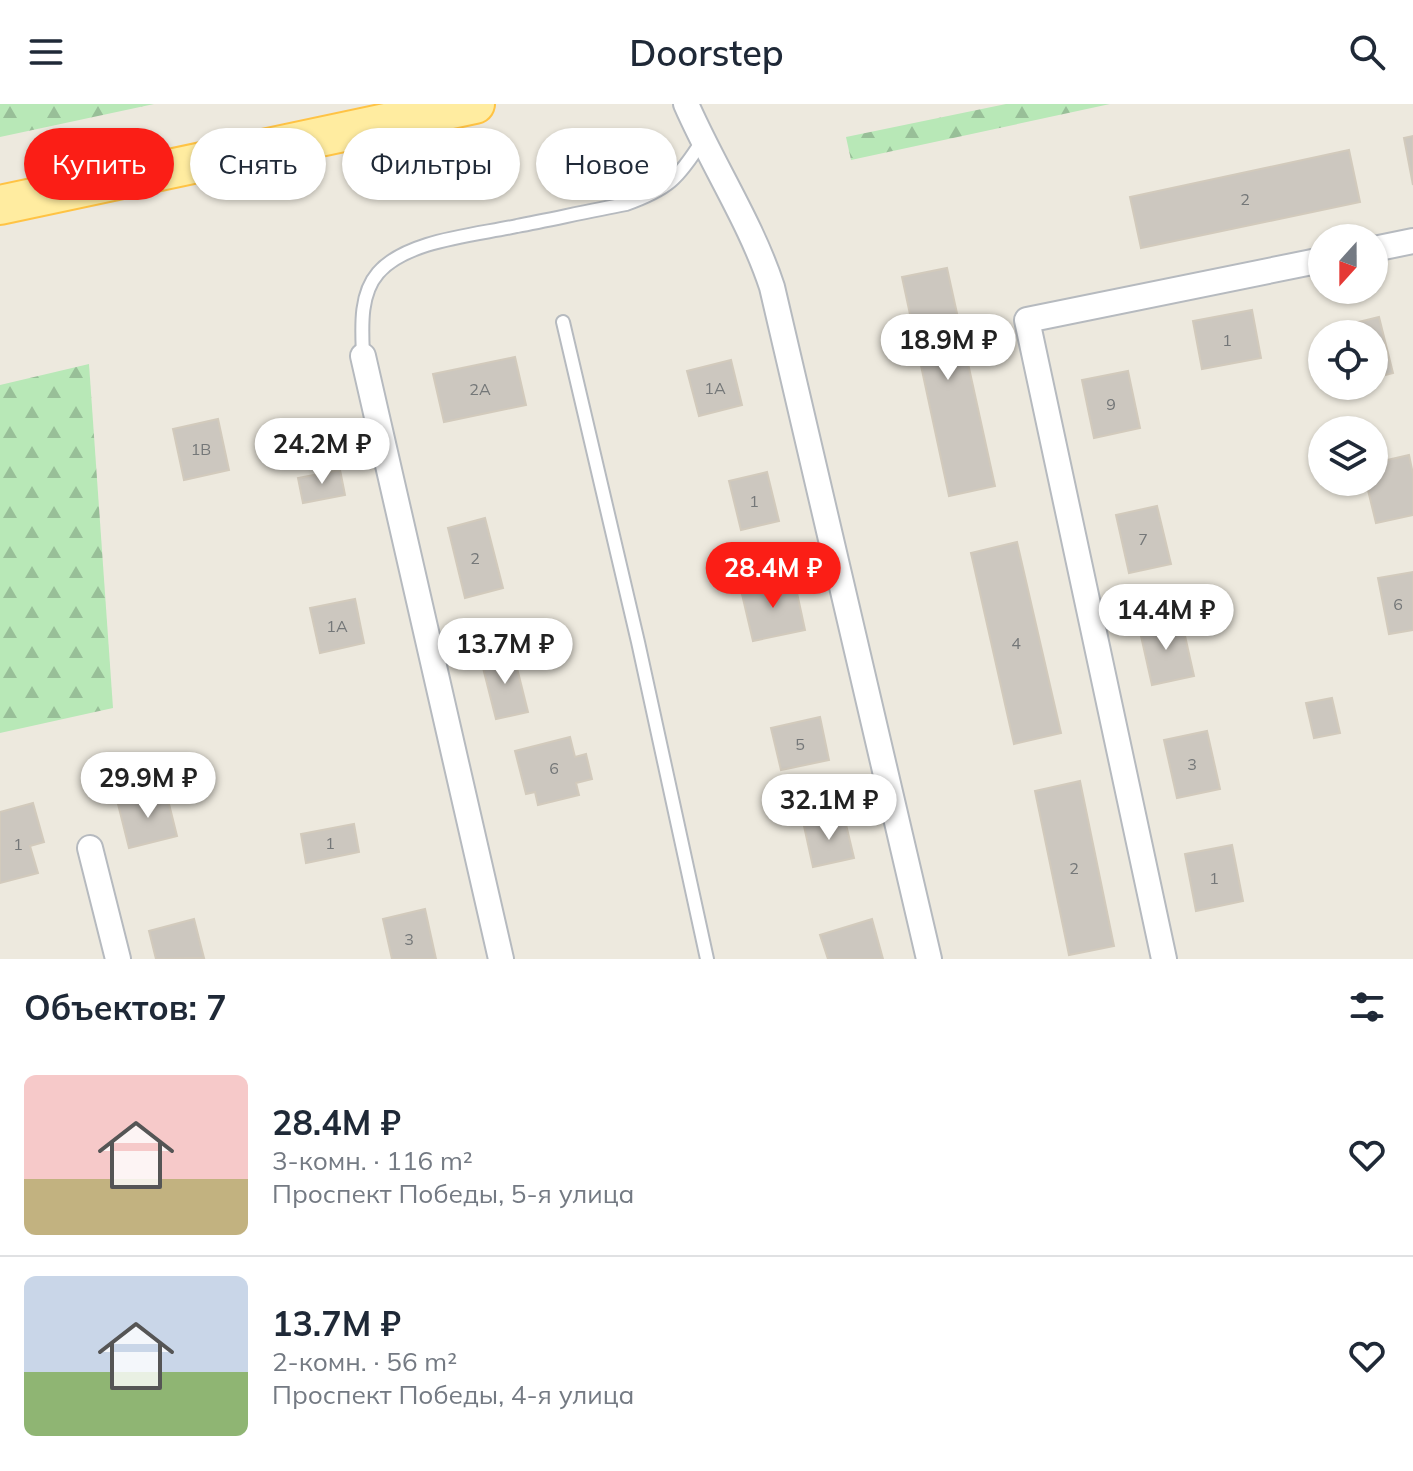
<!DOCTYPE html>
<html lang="ru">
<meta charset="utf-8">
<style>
body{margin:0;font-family:Mulish,sans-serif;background:#f2f2f3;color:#1f2937;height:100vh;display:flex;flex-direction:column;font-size:30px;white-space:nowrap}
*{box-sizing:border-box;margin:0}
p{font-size:26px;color:#747a83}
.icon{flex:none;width:44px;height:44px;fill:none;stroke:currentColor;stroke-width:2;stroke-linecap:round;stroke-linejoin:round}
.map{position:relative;height:855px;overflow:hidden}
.drawer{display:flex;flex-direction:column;background:#fff;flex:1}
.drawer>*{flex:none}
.guide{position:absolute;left:24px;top:24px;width:800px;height:72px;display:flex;gap:16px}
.needle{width:52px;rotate:201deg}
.tools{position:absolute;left:1308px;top:120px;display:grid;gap:16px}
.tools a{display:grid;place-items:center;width:80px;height:80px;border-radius:50%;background:#fff;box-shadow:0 2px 6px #0004;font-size:40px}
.price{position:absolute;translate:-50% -68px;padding:0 18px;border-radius:28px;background:#fff;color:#222;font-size:26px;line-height:52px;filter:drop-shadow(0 2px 4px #0008)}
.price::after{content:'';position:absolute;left:50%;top:48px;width:24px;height:18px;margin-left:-12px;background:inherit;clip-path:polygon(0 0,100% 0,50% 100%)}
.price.active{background:#fb1e16;color:#fff}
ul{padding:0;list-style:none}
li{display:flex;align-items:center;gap:24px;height:200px;padding:0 24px}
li+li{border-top:2px solid #e0e1e3}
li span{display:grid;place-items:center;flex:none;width:224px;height:160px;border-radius:12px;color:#555}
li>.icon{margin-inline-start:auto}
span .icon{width:96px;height:96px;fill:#fffc;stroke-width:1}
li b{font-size:34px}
h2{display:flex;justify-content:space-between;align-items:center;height:96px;padding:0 24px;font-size:34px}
.pill{padding:0 28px;border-radius:36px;background:#fff;box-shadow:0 2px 6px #0004;font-size:28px;line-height:72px}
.pill.active{background:#fb1e16;color:#fff}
header{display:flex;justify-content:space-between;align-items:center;height:104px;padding:0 24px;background:#fff;font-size:36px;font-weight:600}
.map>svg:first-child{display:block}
</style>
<header><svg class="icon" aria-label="menu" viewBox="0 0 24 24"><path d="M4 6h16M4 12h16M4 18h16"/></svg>Doorstep<svg class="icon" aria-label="search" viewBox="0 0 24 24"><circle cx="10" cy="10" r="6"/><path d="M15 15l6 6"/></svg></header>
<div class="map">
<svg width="1413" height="855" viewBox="0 0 1413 855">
<defs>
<pattern id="forest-firs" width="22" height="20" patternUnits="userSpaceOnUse" patternTransform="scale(2)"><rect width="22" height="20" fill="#b8e8b7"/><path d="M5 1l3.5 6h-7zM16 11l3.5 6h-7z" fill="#98bf98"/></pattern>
</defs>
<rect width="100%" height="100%" fill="#ede9de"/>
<!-- forest -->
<g fill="url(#forest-firs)">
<polygon points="0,0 154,0 0,33"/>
<polygon points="1006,0 1110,0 851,56 846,33"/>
<polygon points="89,260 113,604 0,629 0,281"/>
</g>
<!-- building -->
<g fill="#ccc7bf" stroke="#d2cabc" stroke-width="2">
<polygon points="1413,32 1413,81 1404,34"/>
<polygon points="1349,46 1360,98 1141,144 1130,93"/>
<polygon points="947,164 995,382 949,392 902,173"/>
<polygon points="1252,206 1261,254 1202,265 1193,217"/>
<polygon points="1379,213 1393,269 1374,274 1374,230 1336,230 1334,224"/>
<polygon points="515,253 526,301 444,318 433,270"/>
<polygon points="731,256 742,301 699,312 687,267"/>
<polygon points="1128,267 1140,324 1094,334 1082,276"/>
<polygon points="218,315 229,366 184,376 173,325"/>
<polygon points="1409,351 1413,370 1413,411 1376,419 1366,378 1374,378 1374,359"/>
<polygon points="340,366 345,391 303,399 298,374"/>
<polygon points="767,368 779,417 741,426 729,377"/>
<polygon points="1157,402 1171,460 1129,469 1116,411"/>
<polygon points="485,414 503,484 465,494 448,424"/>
<polygon points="1017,438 1061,629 1014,640 971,449"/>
<polygon points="1413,468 1413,526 1389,530 1378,474"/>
<polygon points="794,475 805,526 753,537 741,486"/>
<polygon points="355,495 364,539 320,549 310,504"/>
<polygon points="1181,514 1194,572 1152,581 1139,523"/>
<polygon points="513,548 528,608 496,615 481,556"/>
<polygon points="1332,594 1340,629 1314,634 1306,599"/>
<polygon points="820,613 829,656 781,666 771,624"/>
<polygon points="1207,627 1220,685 1177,694 1164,636"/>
<polygon points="570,633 575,653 586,650 592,675 576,679 579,691 538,701 535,688 526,690 515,647"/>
<polygon points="1080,677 1114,842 1069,851 1035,687"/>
<polygon points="166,688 177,732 129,744 118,700"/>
<polygon points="33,699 44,738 30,742 38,769 0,779 0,708"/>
<polygon points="844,712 854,754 813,763 804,722"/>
<polygon points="354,720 359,748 306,759 301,730"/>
<polygon points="1232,741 1243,797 1196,807 1185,750"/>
<polygon points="425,805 436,855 392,855 383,815"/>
<polygon points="194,815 204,854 156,855 149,827"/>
<polygon points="872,815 883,855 828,855 820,831"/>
</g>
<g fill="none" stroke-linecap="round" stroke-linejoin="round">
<!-- lane casing -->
<g stroke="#b6babf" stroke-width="16">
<g id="lane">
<polyline points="563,218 638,538 707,855"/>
<path d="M363 252C362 225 359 191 378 169 406 136 476 131 517 122 553 115 589 107 626 100 668 85 678 75 702 37"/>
</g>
</g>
<!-- street casing -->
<g stroke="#b6babf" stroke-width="28">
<g id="street">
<path d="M686 0C713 62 751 119 772 183L929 855"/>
<polyline points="1374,145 1413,137"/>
<polyline points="363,252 501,855"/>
<polyline points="90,744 118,855"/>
<polyline points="1164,855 1027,216 1322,156"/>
</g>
</g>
<!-- primary casing -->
<g stroke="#ffc344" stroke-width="42">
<polyline id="primary" points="0,101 475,0"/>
</g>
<!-- lane -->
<use href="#lane" stroke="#fff" stroke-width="12"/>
<!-- street -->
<use href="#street" stroke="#fff" stroke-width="24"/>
<!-- primary -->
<use href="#primary" stroke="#ffeca0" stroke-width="38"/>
</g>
<g text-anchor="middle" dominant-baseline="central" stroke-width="6" stroke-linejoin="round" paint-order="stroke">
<!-- number labels -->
<g font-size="16" fill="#747778">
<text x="1245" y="95">2</text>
<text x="1227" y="236">1</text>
<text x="715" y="284">1А</text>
<text x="480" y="285">2А</text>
<text x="1111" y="300">9</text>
<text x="201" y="345">1В</text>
<text x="754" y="397">1</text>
<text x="1143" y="435">7</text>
<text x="475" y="454">2</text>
<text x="1398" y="500">6</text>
<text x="337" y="522">1А</text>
<text x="1016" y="539">4</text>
<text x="800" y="640">5</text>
<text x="1192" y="660">3</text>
<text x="554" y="664">6</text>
<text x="330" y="739">1</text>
<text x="18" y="740">1</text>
<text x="1074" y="764">2</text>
<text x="1214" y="774">1</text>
<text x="409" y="835">3</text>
</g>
</g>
</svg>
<div class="tools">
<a><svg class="needle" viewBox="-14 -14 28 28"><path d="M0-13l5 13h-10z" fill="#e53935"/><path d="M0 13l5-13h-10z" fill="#747a83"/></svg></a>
<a><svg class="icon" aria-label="locate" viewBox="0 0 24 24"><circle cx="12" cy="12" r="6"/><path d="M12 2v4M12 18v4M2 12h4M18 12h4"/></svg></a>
<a><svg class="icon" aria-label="layers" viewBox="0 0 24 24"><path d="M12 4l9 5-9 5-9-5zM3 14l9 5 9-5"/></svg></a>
</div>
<b class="price" style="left:948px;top:278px">18.9M ₽</b>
<b class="price" style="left:322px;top:382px">24.2M ₽</b>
<b class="price active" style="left:773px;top:506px">28.4M ₽</b>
<b class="price" style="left:1166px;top:548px">14.4M ₽</b>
<b class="price" style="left:505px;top:582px">13.7M ₽</b>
<b class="price" style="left:148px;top:716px">29.9M ₽</b>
<b class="price" style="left:829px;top:738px">32.1M ₽</b>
<div class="guide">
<a class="pill active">Купить</a>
<a class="pill">Снять</a>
<a class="pill">Фильтры</a>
<a class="pill">Новое</a>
</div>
</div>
<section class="drawer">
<h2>Объектов: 7<svg class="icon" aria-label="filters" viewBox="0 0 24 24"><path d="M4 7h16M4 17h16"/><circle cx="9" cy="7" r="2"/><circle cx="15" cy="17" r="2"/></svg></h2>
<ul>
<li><span style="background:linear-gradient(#f6c9c9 65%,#c2b280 0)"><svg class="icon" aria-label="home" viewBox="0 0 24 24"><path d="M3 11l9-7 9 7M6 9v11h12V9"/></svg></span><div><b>28.4M ₽</b><p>3-комн. · 116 m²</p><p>Проспект Победы, 5-я улица</p></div><svg class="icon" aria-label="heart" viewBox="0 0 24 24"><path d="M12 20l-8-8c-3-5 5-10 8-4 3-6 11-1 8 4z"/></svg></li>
<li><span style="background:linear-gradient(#c9d6e8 60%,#8fb573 0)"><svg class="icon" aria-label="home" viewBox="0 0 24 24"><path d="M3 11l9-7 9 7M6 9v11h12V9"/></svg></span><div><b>13.7M ₽</b><p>2-комн. · 56 m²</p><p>Проспект Победы, 4-я улица</p></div><svg class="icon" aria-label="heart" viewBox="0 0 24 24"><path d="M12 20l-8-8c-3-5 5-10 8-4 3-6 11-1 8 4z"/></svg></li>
</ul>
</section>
